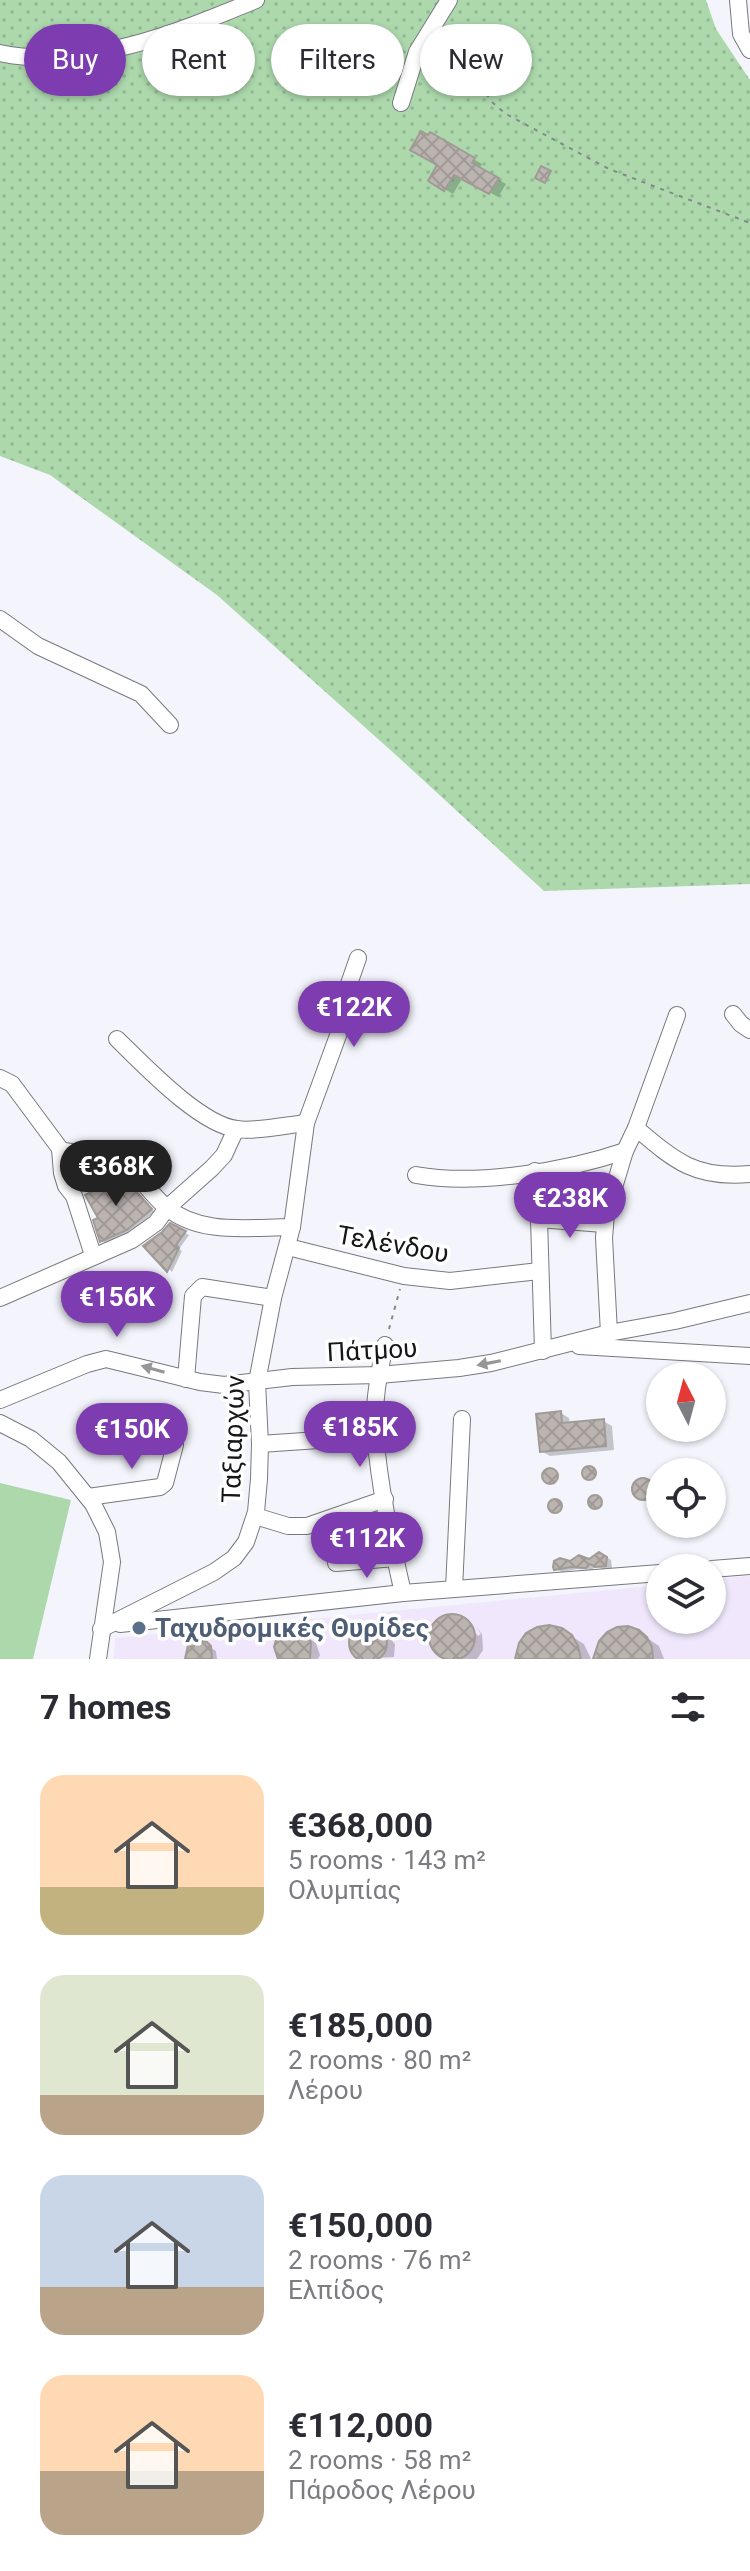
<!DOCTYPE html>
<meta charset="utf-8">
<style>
body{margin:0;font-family:Roboto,sans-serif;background:#f2f2f3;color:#2b2b33;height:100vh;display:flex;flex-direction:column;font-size:30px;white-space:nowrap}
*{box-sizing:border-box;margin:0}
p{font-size:26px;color:#7c7c81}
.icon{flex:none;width:44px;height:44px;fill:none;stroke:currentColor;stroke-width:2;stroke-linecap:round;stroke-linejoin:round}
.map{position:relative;height:1659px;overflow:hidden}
.details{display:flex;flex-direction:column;background:#fff;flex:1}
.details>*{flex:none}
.guide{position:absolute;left:24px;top:24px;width:702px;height:72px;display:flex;gap:16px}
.needle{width:52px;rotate:354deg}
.fabs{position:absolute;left:646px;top:1362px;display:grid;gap:16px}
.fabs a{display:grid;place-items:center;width:80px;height:80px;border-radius:50%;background:#fff;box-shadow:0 2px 6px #0004;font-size:40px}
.price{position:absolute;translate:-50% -68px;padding:0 18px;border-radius:28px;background:#7d3cb0;color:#fff;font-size:26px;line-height:52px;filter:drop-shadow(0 2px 4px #0008)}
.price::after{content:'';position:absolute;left:50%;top:48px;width:24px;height:18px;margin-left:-12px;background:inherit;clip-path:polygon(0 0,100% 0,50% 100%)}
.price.selected{background:#222;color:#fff}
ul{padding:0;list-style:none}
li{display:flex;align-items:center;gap:24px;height:200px;padding:0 40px}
li span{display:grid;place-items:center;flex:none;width:224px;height:160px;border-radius:24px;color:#555}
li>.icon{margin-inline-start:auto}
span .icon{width:96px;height:96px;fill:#fffc;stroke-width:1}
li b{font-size:34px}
h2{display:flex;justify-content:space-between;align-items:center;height:96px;padding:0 40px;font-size:34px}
.pill{padding:0 28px;border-radius:36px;background:#fff;box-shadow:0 2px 6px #0004;font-size:28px;line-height:72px}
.pill.selected{background:#7d3cb0;color:#fff}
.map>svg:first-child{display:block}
</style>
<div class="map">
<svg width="750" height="1659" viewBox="0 0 750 1659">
<defs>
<pattern id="grass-dots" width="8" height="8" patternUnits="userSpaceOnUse" patternTransform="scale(2)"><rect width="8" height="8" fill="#acd8ac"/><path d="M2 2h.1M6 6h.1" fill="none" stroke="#93b993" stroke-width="1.8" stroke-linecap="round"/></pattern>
<pattern id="building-cross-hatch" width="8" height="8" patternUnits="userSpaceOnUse" patternTransform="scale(2)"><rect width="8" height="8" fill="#bbb4b0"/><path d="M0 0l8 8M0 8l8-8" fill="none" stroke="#a09a97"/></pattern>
</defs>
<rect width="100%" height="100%" fill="#f4f5fc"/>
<!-- industrial -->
<polygon fill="#f0e7fc" points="750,1576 750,1659 114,1659 115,1638 660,1585 660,1620 712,1620 712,1579"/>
<!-- grass -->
<polygon fill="url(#grass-dots)" points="0,0 706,0 716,29 750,80 750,884 544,891 397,756 217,595 50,475 0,456"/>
<!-- pitch -->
<polygon fill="#acd8ac" points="0,1483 71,1500 33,1659 0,1659"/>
<!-- shadow -->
<g fill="#0003">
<polygon points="430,135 482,164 479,169 506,184 498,197 463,177 453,194 430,180 440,165"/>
<polygon points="128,1183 155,1212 131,1232 106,1243 102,1241 101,1219 116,1186"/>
<polygon points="170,1225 189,1235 179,1249 182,1251 172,1272 146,1246"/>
<polygon points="561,1413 569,1418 570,1425 603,1421 612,1426 614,1450 550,1456 541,1451"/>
<circle cx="591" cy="1474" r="5.5"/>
<polygon points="550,1469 559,1478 554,1485 545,1477"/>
<polygon points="639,1480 646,1480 658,1489 659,1496 654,1501 647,1502 635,1493 634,1486"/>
<polygon points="594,1496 603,1504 602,1507 596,1508 590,1502"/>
<circle cx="556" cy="1507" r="6"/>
<polygon points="605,1556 611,1560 612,1568 602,1569 596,1566 592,1570 577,1569 562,1572 556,1569"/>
<polygon points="451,1616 466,1621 478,1636 481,1634 475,1626 482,1634 483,1650 477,1659 446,1659 438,1654 433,1647 430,1639 436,1623"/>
<polygon points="363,1627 376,1628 386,1634 395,1644 394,1657 361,1659 352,1649 353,1636"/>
<polygon points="561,1630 584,1644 591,1659 519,1659"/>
<polygon points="638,1632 659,1646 664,1659 597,1659"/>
<polygon points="307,1637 316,1643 320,1655 318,1659 280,1659"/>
<polygon points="208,1646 216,1651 217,1659 189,1659"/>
</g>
<!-- building -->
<g fill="url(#building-cross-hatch)" stroke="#a19b96" stroke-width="2">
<polygon points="421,131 428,135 430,132 475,158 472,163 499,178 489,194 454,175 444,191 428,181 437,165 410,150"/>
<polygon points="541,166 551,171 545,183 535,178"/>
<polygon points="124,1178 152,1209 127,1230 100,1242 93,1220 98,1218 85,1195 112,1181 115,1184"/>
<polygon points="170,1223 186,1231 176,1245 179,1248 167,1272 143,1246 162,1232"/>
<polygon points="561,1411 562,1423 604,1419 606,1446 540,1452 536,1414"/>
<circle cx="589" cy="1473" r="7"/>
<circle cx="550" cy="1476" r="8"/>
<circle cx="643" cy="1489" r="11"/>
<circle cx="595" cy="1502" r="7"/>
<circle cx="555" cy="1506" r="7"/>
<polygon points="599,1552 607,1557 606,1566 595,1567 590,1564 586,1568 571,1567 554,1570 553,1567 554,1561 560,1558 570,1561 579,1555 589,1559"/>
<circle cx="452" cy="1637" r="23"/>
<circle cx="368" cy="1643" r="19"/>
<polygon points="549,1625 562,1628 572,1635 578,1646 581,1659 515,1659 519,1643 526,1633 537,1627"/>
<polygon points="628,1626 639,1630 647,1637 652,1647 653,1659 593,1659 599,1641 607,1632 617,1627"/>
<polygon points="294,1629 302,1631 311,1642 310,1659 278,1659 274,1647 276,1640 287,1630"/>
<polygon points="197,1639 207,1642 211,1646 212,1659 185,1659 188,1645"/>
</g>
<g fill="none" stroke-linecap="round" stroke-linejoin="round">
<!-- minor casing -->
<g stroke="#78797f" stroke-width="18">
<g id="minor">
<polyline points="738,0 741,34 750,50"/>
<path d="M0 53C85 71 178 32 256 0"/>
<polyline points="401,103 417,52 449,0"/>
<polyline points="0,619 38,646 141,694 170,725"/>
<polyline points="733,1014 741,1024 750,1030"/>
<path d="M117 1039C143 1064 200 1125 237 1129 254 1132 287 1125 306 1123"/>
<path d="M0 1078 12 1084 61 1150C79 1155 99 1152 116 1160 136 1169 149 1193 166 1207 201 1236 250 1227 292 1227"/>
<path d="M636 1128C676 1162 696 1179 750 1174"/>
<polyline points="60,1149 62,1173 66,1186 74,1196 93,1255"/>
<polyline points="535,1171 539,1219 543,1351"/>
<path d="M416 1175C477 1186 566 1171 625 1151"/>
<polyline points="539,1219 604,1224"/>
<polyline points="288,1247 404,1276 450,1281 539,1271"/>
<polyline points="0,1298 132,1240 156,1223 167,1208 212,1168 224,1155 236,1129"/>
<polyline points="609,1333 604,1238 606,1214 625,1151 636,1128 677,1015"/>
<path d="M385 1345C379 1373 373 1403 375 1432 379 1486 391 1540 403 1593"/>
<polyline points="579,1346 750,1356"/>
<polyline points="186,1379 193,1296 202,1287 273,1298"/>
<polyline points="0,1400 87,1364 106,1359 200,1382 224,1385 292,1377 379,1375 459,1368 491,1363 609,1333 675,1321 750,1303"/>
<polyline points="0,1423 31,1439 59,1462 93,1504 107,1532 112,1562 98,1659"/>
<polyline points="260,1444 319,1440 375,1430"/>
<polyline points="88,1497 160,1487 165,1483 175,1445"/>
<polyline points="255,1516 288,1526 307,1526 385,1499"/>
<polyline points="336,1563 395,1558"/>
<polyline points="712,1569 750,1566"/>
<polyline points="454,1589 462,1419"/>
<polyline points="120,1624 403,1593 660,1573"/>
<polyline points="101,1629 214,1572 234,1558 246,1542 256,1512 259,1479 260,1444 257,1382 273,1298 292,1227 306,1123 340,1030 342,1004 358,958"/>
</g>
</g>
<!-- path -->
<g stroke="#86878c" stroke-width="2" stroke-dasharray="4 6" stroke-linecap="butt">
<polyline points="444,38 493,103 506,114 609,169 750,223"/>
<polyline points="389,1329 400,1289"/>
</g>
<!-- minor -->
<use href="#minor" stroke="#fff" stroke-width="16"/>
</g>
<!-- one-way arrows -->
<defs><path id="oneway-solid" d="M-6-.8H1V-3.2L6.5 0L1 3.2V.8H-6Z" transform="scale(2)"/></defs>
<g fill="#969697">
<use href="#oneway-solid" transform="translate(489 1363) rotate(169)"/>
<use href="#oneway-solid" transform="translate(153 1369) rotate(-164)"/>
</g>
<!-- markers -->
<circle fill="#5c6f8a" stroke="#fff" stroke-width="3" cx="139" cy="1628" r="8"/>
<g text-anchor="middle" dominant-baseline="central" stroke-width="7" stroke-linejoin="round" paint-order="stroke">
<!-- street labels -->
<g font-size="26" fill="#151618" stroke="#fff">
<text transform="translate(393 1244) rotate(10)">Τελένδου</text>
<text transform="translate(372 1350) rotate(-3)">Πάτμου</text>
<text transform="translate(233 1439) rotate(-88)">Ταξιαρχών</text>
</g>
<!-- service labels -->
<g font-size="26" font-weight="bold" fill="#4e5e75" stroke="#fff" text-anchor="start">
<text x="155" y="1628">Ταχυδρομικές Θυρίδες</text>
</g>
</g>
</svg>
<div class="fabs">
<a><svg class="needle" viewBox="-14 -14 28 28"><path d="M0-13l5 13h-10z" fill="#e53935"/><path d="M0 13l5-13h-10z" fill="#7c7c81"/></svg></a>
<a><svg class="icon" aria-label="locate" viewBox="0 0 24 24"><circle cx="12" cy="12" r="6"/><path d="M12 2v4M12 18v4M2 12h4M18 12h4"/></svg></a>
<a><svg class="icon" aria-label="layers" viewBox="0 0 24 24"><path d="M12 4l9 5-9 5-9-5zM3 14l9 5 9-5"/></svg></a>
</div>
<b class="price" style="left:354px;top:1049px">€122K</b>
<b class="price selected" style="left:116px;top:1208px">€368K</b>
<b class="price" style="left:570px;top:1240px">€238K</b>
<b class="price" style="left:117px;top:1339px">€156K</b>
<b class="price" style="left:360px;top:1469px">€185K</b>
<b class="price" style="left:132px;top:1471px">€150K</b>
<b class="price" style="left:367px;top:1580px">€112K</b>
<div class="guide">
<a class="pill selected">Buy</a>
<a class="pill">Rent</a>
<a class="pill">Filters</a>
<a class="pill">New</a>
</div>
</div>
<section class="details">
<h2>7 homes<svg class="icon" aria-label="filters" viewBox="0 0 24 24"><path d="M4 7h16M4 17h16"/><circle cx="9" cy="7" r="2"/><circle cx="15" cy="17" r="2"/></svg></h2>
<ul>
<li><span style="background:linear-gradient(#ffd9b3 70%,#c2b280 0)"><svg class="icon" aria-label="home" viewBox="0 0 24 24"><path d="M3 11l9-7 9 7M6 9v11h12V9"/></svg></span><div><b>€368,000</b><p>5 rooms · 143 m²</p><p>Ολυμπίας</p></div></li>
<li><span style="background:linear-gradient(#dfe7d0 75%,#b9a48a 0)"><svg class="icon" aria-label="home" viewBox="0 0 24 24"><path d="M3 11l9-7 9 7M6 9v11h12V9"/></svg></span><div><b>€185,000</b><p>2 rooms · 80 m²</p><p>Λέρου</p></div></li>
<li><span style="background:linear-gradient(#c9d6e8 70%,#b9a48a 0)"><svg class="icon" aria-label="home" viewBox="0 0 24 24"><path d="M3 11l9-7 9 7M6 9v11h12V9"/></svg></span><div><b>€150,000</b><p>2 rooms · 76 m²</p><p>Ελπίδος</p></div></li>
<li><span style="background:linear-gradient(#ffd9b3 60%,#b9a48a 0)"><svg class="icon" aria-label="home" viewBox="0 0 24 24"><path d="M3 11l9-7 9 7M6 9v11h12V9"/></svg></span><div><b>€112,000</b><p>2 rooms · 58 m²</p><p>Πάροδος Λέρου</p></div></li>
</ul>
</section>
